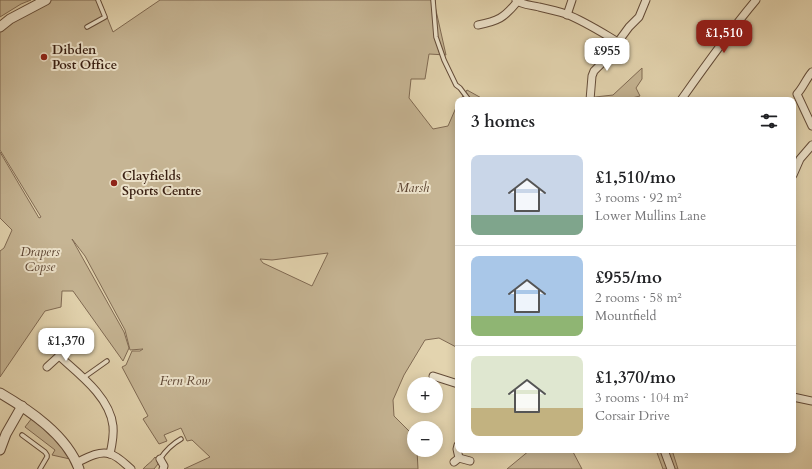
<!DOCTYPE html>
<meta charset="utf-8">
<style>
body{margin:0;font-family:Cardo,serif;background:#f6f6f6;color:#202124;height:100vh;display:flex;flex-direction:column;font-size:15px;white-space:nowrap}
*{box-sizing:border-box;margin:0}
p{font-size:13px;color:#757577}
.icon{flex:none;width:22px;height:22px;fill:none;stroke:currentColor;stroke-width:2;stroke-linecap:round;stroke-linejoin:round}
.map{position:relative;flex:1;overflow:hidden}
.sheet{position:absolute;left:455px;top:97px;width:341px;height:356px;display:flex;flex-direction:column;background:#fff;border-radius:8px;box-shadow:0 2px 10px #0003}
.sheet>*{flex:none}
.fabs{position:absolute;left:407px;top:377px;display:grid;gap:8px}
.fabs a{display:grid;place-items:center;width:36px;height:36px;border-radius:50%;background:#fff;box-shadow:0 2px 10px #0003;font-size:20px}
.price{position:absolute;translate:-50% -34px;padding:0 9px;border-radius:8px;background:#fff;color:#222;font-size:13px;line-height:26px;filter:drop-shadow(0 1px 2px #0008)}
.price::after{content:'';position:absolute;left:50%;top:24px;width:12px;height:9px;margin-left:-6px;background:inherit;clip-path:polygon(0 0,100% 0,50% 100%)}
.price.selected{background:#8f2418;color:#fff}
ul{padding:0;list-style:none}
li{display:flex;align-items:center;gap:12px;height:100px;padding:0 16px}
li+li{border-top:1px solid #e0e0e0}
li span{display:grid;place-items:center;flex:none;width:112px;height:80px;border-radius:8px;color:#555}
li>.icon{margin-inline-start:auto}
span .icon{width:48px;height:48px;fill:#fffc;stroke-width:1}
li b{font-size:17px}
h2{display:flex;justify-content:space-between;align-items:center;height:48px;padding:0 16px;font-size:17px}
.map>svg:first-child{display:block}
</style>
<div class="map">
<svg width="812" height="469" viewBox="0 0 812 469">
<rect width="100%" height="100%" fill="#e3d4af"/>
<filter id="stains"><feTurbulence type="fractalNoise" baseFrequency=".005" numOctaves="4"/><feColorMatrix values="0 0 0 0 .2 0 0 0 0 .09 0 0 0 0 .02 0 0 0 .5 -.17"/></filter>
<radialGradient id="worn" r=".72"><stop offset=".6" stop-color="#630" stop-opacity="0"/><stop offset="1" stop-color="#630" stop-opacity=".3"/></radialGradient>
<!-- green -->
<g fill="#c6b594" stroke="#806a53" fill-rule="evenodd">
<polygon points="0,0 31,0 21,4 0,17"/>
<path d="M51 0H100L113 32 160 0H435V6L446 55 429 54 425 79H411L409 98 433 129 448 126 458 103V348L439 338 425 340 404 375 393 400 394 416 414 436V450H417L418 469H184L210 457 192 440 187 441 181 428 164 435 167 441 159 444 143 419 148 416 122 367 126 365 132 351H140L143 349 130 350 125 330 85 256 72 239 124 332 129 348 123 361 73 291H62L61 307 45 311 0 377V251L4 248 12 230 0 218V152L39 218 41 217 0 150V30L11 21ZM328 253 312 286 263 263 260 259 272 260Z"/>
<polygon points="642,68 642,79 636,88 640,96 624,100 594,100 595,97 613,95"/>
<polygon points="467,90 485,100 460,100"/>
<path d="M32 418C47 429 59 443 70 459L52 455 55 450 25 427Z"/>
<polygon points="530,450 572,450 582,469 507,469"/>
<polygon points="656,450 672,450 678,469 663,469"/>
<path d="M155 457 159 461 158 464 154 469H143C147 464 151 463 155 457Z"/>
</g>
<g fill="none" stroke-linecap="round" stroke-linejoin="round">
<!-- service casing -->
<g stroke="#644c39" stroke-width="5.5">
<g id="service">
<polyline points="433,0 436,37 444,60 456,85 460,88 469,100"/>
<polyline points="87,27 105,17 98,0"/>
<polyline points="83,378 107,361"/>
<polyline points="22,435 45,452 47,455 47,457 40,469"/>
<path d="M160 459C166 450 172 444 181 439"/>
</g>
</g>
<!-- minor casing -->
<g stroke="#644c39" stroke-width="9">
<g id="minor">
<path d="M516 0C522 5 531 5 539 7 548 9 557 11 566 14 584 21 601 32 618 42L629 27 639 17 646 0"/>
<polyline points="567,15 572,0"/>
<path d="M478 25C498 21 504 18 517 2"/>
<path d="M812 72C806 79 803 88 797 94L812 126"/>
<polyline points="590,100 592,76 594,71 607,58 618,42"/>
<path d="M681 100C705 66 729 32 756 0"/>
<polyline points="793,175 800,159 812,145"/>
<path d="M59 356C79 374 110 397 113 426 114 435 112 445 110 454"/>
<polyline points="47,367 59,356 70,343"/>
<polyline points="433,376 458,384"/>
<polyline points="793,397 812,401"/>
<polyline points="664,450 671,469"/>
<polyline points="459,458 470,461"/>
<polyline points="160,459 164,466 163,469"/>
<polyline points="454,462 459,458 457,449 458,445"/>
<path d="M76 463C86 458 100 450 110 454 118 456 125 464 131 469"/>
</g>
</g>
<!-- tertiary casing -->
<g stroke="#644c39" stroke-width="11">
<g id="tertiary">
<polyline points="0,27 10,19 46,0"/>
<path d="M0 393C29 410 67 435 79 469"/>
<polyline points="0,450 6,434 22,406"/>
</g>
</g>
<!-- service -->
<use href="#service" stroke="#ede3cb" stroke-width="3.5"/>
<!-- minor -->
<use href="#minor" stroke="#ede3cb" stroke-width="7"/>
<!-- tertiary -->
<use href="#tertiary" stroke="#ede3cb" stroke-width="9"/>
</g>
<!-- markers -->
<g fill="#8f2418" stroke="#ede3cb" stroke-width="1.5">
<circle cx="44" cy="57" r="4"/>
<circle cx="114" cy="183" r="4"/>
</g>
<g text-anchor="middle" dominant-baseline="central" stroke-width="4" stroke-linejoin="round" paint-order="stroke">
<!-- poi labels -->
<g font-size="13" font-weight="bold" fill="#391f12" stroke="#ede3cb" text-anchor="start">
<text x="52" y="50">Dibden<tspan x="52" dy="15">Post Office</tspan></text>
<text x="122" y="176">Clayfields<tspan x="122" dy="15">Sports Centre</tspan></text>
</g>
<!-- park labels -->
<g font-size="13" font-style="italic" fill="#5c4432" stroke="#ede3cb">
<text x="413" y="188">Marsh</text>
<text x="40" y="252">Drapers<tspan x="40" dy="15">Copse</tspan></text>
<text x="185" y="381">Fern Row</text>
</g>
</g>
<rect width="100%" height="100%" filter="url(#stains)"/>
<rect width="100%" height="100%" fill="url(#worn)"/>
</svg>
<div class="fabs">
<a>+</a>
<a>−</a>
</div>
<b class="price selected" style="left:724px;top:54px">£1,510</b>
<b class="price" style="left:607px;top:72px">£955</b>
<b class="price" style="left:66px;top:362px">£1,370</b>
<section class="sheet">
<h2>3 homes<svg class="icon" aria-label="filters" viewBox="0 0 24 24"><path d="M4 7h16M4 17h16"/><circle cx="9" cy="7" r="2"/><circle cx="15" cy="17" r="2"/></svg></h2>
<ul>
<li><span style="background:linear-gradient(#c9d6e8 75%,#7fa58c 0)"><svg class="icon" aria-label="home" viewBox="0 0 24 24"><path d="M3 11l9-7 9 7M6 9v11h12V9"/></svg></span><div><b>£1,510/mo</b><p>3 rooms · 92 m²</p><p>Lower Mullins Lane</p></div></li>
<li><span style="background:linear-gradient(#a9c7e8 75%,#8fb573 0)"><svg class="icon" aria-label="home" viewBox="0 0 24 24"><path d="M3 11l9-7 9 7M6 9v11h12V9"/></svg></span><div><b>£955/mo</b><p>2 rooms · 58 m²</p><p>Mountfield</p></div></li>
<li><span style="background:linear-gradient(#dfe7d0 65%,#c2b280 0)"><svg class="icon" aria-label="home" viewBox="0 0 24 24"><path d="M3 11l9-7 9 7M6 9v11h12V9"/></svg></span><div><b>£1,370/mo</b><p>3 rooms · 104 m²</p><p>Corsair Drive</p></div></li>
</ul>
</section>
</div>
